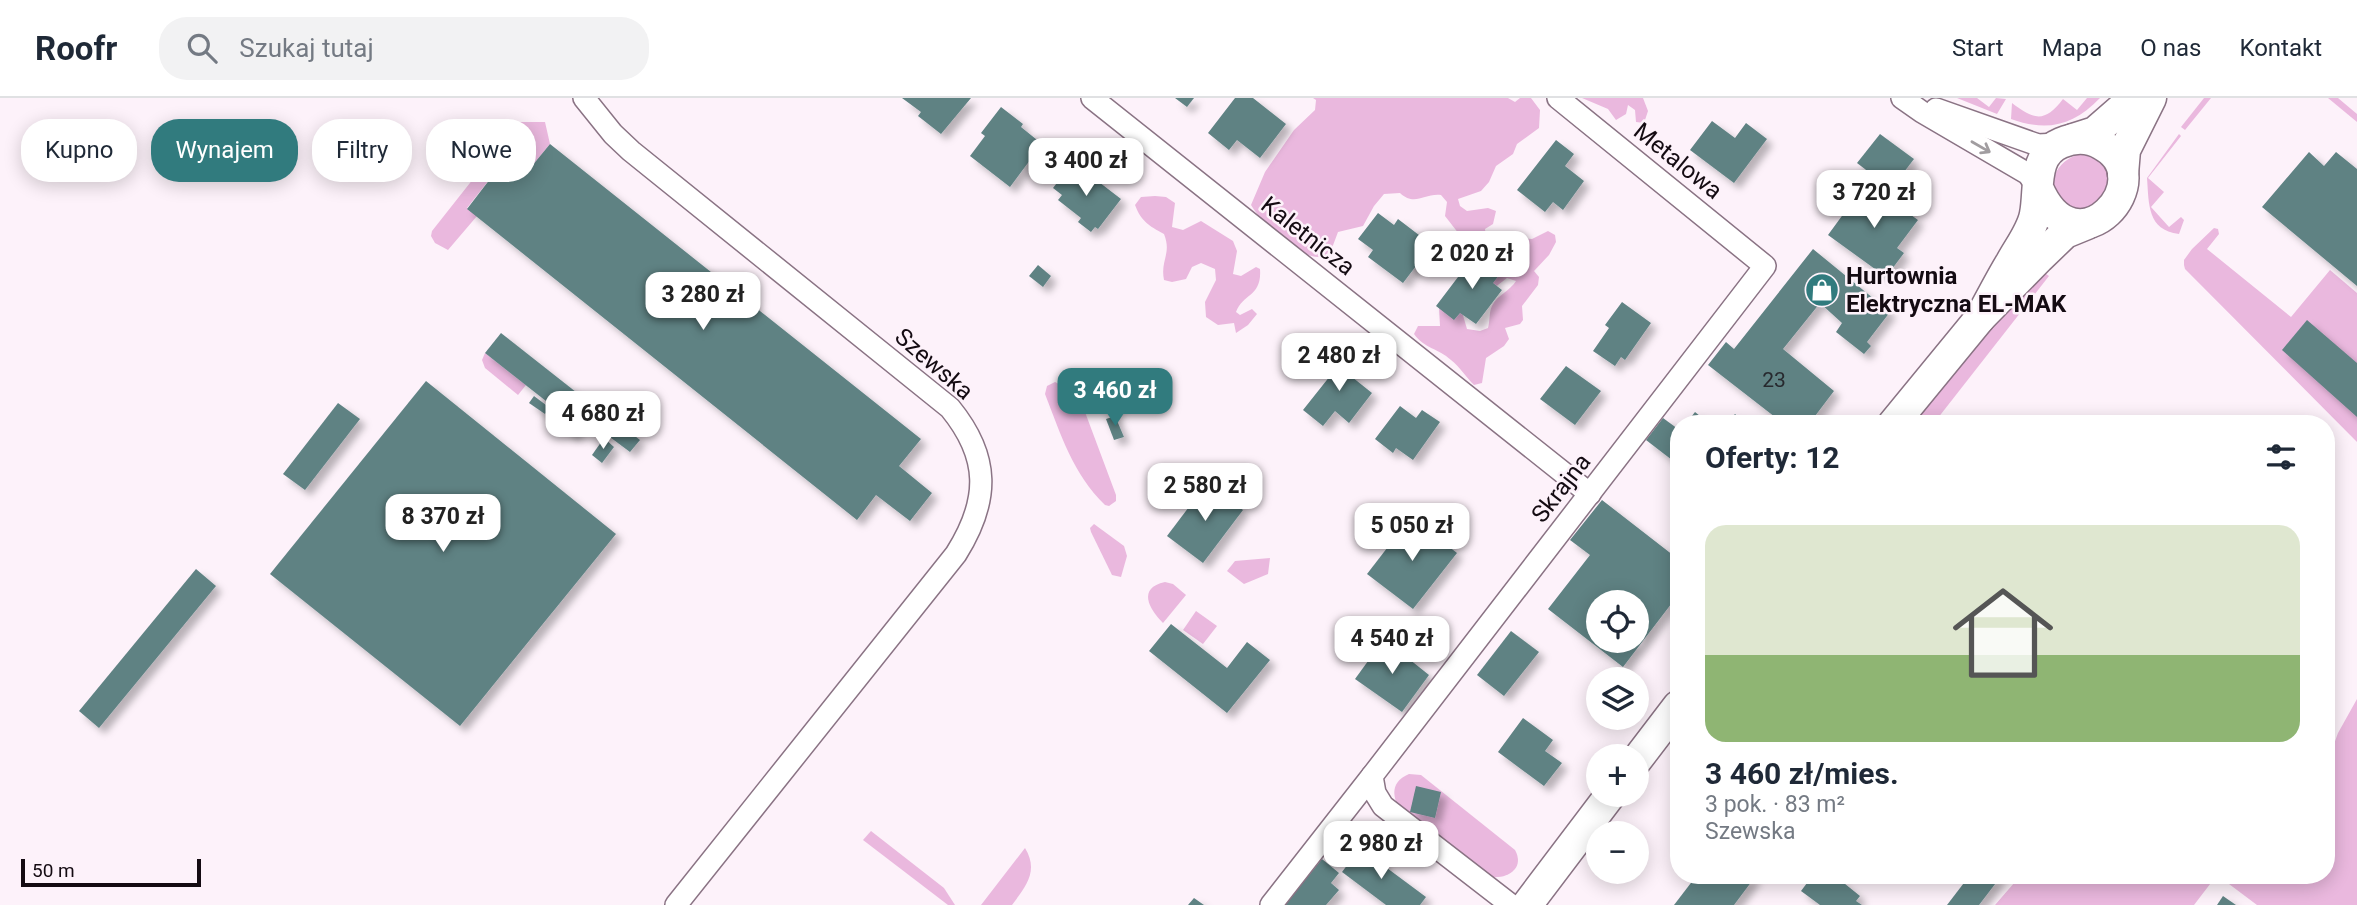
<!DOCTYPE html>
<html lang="pl">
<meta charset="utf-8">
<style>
body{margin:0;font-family:Roboto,sans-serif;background:#f2f2f3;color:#1f2937;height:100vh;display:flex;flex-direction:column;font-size:26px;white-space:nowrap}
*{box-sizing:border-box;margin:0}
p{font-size:23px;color:#747a83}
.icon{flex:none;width:38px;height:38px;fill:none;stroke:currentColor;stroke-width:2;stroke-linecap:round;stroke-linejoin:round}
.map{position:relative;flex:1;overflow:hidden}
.drawer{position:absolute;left:1670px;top:317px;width:665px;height:469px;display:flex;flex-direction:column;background:#fff;border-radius:28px;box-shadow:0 4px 18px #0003}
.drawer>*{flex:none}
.guide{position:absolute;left:21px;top:21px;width:665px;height:63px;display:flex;gap:14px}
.buttons{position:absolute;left:1586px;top:492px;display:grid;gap:14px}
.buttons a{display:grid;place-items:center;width:63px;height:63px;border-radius:50%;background:#fff;box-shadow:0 4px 18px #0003;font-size:35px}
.scale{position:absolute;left:21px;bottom:18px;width:180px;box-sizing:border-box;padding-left:7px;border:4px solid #140b12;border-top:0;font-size:19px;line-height:24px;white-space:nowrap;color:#140b12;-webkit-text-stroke:5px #fdf2fa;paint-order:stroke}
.price{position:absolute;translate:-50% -60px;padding:0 16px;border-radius:14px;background:#fff;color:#222;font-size:23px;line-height:46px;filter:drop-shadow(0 2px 4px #0008)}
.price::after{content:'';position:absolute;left:50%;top:42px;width:21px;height:16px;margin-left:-10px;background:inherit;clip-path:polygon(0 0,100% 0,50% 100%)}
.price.active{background:#317b7e;color:#fff}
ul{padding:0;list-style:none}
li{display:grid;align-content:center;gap:14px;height:371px;padding:0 35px}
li+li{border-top:2px solid #e0e1e3}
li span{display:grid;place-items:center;height:217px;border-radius:21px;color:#555}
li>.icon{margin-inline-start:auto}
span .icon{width:126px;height:126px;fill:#fffc;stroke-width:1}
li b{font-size:30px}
h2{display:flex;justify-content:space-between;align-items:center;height:84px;padding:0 35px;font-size:30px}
.chip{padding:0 24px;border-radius:28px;background:#fff;box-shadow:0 4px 18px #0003;font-size:24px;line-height:63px}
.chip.active{background:#317b7e;color:#fff}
header{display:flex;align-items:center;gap:42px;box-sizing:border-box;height:98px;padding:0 35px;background:#fff;border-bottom:2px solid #e0e1e3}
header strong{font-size:33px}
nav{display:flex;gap:38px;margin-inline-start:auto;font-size:24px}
.search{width:490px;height:63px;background:#f2f2f3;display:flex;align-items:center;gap:18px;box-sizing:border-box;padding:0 24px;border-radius:28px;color:#747a83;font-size:26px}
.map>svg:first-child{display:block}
</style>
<header>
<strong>Roofr</strong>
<div class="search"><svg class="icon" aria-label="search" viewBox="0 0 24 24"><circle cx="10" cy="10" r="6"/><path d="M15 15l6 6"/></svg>Szukaj tutaj</div>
<nav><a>Start</a><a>Mapa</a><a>O nas</a><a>Kontakt</a></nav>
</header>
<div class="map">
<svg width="2357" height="807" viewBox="0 0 2357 807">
<defs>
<filter id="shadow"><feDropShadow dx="6" dy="6" stdDeviation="3.5" flood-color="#0004"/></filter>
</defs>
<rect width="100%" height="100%" fill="#fdf2fa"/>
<!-- green -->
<g fill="#eab8de">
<path d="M1313 0H1508L1515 4 1520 0H1531L1540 12 1539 30 1517 46 1513 56 1496 68 1489 84 1481 93 1458 101 1460 108 1467 113 1488 110 1496 113 1493 126 1485 131 1486 138 1491 143 1500 144 1512 140 1532 141 1548 133 1555 137 1556 144 1549 157 1534 173 1539 179 1538 187 1522 208 1523 222 1520 226 1505 230 1509 241 1504 248 1486 260 1482 285 1474 287C1466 279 1460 269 1451 262 1438 250 1425 251 1414 236L1418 228H1440L1439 210 1460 207 1467 231 1480 233 1488 230C1490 224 1489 213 1492 208 1497 197 1510 193 1516 183L1507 180 1494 190 1461 183C1442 153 1457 162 1459 136L1445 118 1447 104 1441 97C1424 95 1415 109 1400 95L1384 96 1374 108 1363 128 1338 134 1332 150 1325 159C1300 163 1263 127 1251 107L1265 74 1294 32 1315 12 1316 2Z"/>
<polygon points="1582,0 1643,0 1648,13 1644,25 1636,24 1635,12 1628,7 1626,16 1616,22 1608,11"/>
<polygon points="1957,0 1977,0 1989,9 1996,0 2006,1 1997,16"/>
<path d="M2087 0H2100C2073 28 2047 34 2011 21L2012 5C2034 22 2045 25 2063 1L2077 12Z"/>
<polygon points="2204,0 2211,0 2185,32 2181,29"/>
<polygon points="2328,0 2338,0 2357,16 2357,24"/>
<polygon points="518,24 545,24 550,46 527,74 507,59 467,110 477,118 448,152 435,145 431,138 432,133"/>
<path d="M2179 36 2181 38 2148 80 2164 94 2151 109 2169 129 2181 119 2184 122 2179 136C2147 132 2149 106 2147 80Z"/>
<path d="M2080 56 2098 61 2109 76 2105 103 2079 113C2075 111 2068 109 2064 106 2042 90 2056 62 2080 56Z"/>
<path d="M1155 98 1166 99 1175 105 1172 129 1183 132 1201 123 1233 143 1237 153 1233 176 1241 178 1256 169 1260 171C1262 199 1243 195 1236 214L1240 217 1252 211 1257 216 1248 227 1236 235 1234 225 1218 227 1206 219 1205 204 1216 182 1215 171 1201 165 1192 169 1186 181 1172 184 1164 182C1160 162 1172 156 1164 136 1149 128 1141 123 1135 107L1141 99Z"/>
<polygon points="2214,130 2218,131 2219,136 2207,151 2291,219 2330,172 2357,195 2357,344 2185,171 2184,167 2184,162 2192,151"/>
<polygon points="2039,171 2049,178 1934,325 1910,326"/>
<polygon points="485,255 526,287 518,297 485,270 482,262"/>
<path d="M1055 284 1065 289 1082 306 1116 397V403L1109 408 1105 407C1073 376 1061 337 1045 296L1047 288Z"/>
<polygon points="1094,426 1124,448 1127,458 1121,479 1112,477 1091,434 1090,430"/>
<polygon points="1270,460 1268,476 1244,486 1227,473 1235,463"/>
<path d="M1165 484 1173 486 1186 497 1163 525C1149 511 1137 490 1165 484Z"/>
<polygon points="1196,513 1217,528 1203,546 1183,532"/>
<polygon points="2357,601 2357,807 2257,807 2217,777 2194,807 1995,807 2021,777 2326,777 2326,668 2338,635"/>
<path d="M1409 676 1421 677 1515 752C1525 770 1508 781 1491 779L1397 706C1391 692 1395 682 1409 676Z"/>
<polygon points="871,733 944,790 955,807 948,807 863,742"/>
<path d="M1025 750C1039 773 1026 788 1012 807H981Z"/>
</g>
<!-- building -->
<g fill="#5f8283" fill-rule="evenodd" filter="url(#shadow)">
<polygon points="902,0 971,0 941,36 918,18 921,14"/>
<polygon points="1175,0 1194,0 1187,9"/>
<polygon points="1235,0 1253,0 1286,26 1260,60 1237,42 1229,52 1208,35"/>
<polygon points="1001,9 1023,26 1021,29 1042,46 1010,89 970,58 985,38 981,35"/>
<polygon points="1712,23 1735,40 1746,25 1767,41 1734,85 1690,52"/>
<polygon points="1880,36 1914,61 1891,91 1857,65"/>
<polygon points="1556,42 1574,56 1565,68 1584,83 1563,112 1553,104 1545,114 1517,92"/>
<polygon points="550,46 921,341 899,368 932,395 910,423 876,397 857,422 467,111 507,59 527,74"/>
<polygon points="2309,54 2324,68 2336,54 2357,71 2357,188 2262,109"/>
<polygon points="1070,68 1080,75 1082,71 1121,101 1098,131 1095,129 1091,134 1078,124 1081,120 1058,102 1062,97 1053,90"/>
<polygon points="1866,85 1918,122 1897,150 1904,155 1886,179 1828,137"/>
<polygon points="1378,115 1394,127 1398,121 1432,147 1403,185 1368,159 1373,152 1358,141"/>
<polygon points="1813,151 1890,214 1867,244 1871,248 1864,256 1836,234 1842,225 1820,205 1783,251 1834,293 1809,326 1784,326 1708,267 1726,244 1734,251"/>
<polygon points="1477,154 1502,173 1493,185 1502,192 1476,226 1460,215 1454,222 1436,208"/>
<polygon points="1038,167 1051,178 1043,189 1029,178"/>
<polygon points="1622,204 1651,225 1625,262 1621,259 1615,268 1593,253 1609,230 1605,227"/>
<polygon points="2307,222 2357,265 2357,319 2282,252"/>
<polygon points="501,235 595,309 579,329 485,255"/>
<polygon points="1343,251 1358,262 1347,275 1372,295 1349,325 1335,313 1323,328 1303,312 1334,273 1329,269"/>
<polygon points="1566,268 1601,293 1575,327 1540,301"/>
<polygon points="426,283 616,436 460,628 270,476"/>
<polygon points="534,298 550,310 545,316 529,305"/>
<polygon points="338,305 360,321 305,392 283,376"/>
<polygon points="1400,308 1416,320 1422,312 1440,324 1413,362 1396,350 1393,355 1375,341"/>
<polygon points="598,309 640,342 630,354 587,322"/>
<polygon points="1695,314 1710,326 1691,326 1688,323"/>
<polygon points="1735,316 1746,326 1726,326"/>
<polygon points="561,318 578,331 573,338 555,323"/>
<polygon points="1115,318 1124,339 1114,342 1106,321"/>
<polygon points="1663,320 1678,331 1678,354 1672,362 1646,342"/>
<polygon points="604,340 614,349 602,365 592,357"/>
<polygon points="1207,385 1243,412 1203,465 1167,438"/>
<path d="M1602 402 1678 461V497L1623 569 1548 511 1590 457 1570 442ZM1598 504H1636V542H1598Z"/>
<polygon points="1411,419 1457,455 1413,511 1367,476"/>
<polygon points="196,471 216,488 99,630 79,613"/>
<polygon points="1171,526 1227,570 1247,544 1270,562 1227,615 1149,553"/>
<polygon points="1511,533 1539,554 1504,598 1477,577"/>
<polygon points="1384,541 1429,577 1402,614 1355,581"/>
<polygon points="1523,620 1553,642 1545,653 1562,665 1544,688 1498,654"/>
<polygon points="1416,688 1441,694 1435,720 1410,714"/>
<polygon points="1360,750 1426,799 1420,807 1386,807 1342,774"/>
<polygon points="1322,761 1339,775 1331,785 1339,792 1326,807 1284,807"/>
<polygon points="1697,777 1753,777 1755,779 1734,807 1674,807"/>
<polygon points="1813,777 1834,777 1860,798 1856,803 1862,807 1820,807 1801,793"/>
<polygon points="1970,777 2002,777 1979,807 1947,807"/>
<polygon points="2223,798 2236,807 2217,807"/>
<polygon points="1194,800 1204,807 1188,807"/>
</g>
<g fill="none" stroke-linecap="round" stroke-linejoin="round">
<!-- minor casing -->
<g stroke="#8a7384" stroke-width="24">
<g id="minor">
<path d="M584 0 613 36 631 53 950 310C990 359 990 402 956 456L676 807"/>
<polyline points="1092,0 1590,396"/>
<polyline points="1902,0 1922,14 2028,76 2038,90"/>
<polyline points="1936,11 2038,47 2058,46"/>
<polyline points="1271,807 1372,678"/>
<polyline points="1511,807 1383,708 1375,695 1372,678 1765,168 1558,0"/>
</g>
</g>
<!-- secondary casing -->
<g stroke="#8a7384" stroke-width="33">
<g id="secondary">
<polyline points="2073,41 2095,34 2134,0"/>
<polyline points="2123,76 2125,52 2151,0"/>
<path d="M1980 220C1990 202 2000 182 2011 164 2019 149 2032 133 2035 116 2040 91 2032 57 2061 45 2075 39 2089 39 2102 47 2164 80 2076 179 2038 90"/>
<polyline points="1893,326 1980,220 2039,160 2065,135 2087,126"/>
<polyline points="1636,663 1678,608"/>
<polyline points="1527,807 1611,696"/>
</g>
</g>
<!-- minor -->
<use href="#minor" stroke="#fff" stroke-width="21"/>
<!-- secondary -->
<use href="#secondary" stroke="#fff" stroke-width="30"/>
</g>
<!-- one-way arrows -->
<defs><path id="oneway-shaft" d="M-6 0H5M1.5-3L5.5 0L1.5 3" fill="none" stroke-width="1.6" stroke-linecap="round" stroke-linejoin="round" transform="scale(1.75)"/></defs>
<use stroke="#a19da0" href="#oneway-shaft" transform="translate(1981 49) rotate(30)"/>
<!-- icons -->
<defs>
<g id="shop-disc" transform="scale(1.75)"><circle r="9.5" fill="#317b7e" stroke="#fdf2fa"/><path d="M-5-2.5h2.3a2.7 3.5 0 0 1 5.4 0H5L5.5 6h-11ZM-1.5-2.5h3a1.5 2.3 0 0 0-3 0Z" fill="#fff"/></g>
</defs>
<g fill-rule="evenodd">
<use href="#shop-disc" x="1822" y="192"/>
</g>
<g text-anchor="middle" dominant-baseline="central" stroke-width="5" stroke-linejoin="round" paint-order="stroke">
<!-- number labels -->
<g font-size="21" fill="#27292e">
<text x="1774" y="282">23</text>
</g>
<!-- street labels -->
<g font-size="24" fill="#140b12" stroke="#fdf2fa">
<text transform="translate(1678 63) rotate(39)">Metalowa</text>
<text transform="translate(1308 138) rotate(38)">Kaletnicza</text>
<text transform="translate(934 266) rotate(41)">Szewska</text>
<text transform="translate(1561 390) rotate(-52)">Skrajna</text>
</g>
<!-- poi labels -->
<g font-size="24" font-weight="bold" fill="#140b12" stroke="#fdf2fa" text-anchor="start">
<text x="1846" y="178">Hurtownia<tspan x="1846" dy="28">Elektryczna EL-MAK</tspan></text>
</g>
</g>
</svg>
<div class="buttons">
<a><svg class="icon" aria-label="locate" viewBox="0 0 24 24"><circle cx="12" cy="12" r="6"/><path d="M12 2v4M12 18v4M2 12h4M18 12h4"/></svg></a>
<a><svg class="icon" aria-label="layers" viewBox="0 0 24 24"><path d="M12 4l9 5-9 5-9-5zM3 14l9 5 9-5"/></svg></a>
<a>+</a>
<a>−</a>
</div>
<div class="scale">50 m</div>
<b class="price" style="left:1086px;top:100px">3 400 zł</b>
<b class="price" style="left:1874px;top:132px">3 720 zł</b>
<b class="price" style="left:1472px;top:193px">2 020 zł</b>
<b class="price" style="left:703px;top:234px">3 280 zł</b>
<b class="price" style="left:1339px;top:295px">2 480 zł</b>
<b class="price active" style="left:1115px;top:330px">3 460 zł</b>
<b class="price" style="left:603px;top:353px">4 680 zł</b>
<b class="price" style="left:1205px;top:425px">2 580 zł</b>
<b class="price" style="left:443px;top:456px">8 370 zł</b>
<b class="price" style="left:1412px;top:465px">5 050 zł</b>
<b class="price" style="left:1392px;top:578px">4 540 zł</b>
<b class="price" style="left:1381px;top:783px">2 980 zł</b>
<div class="guide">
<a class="chip">Kupno</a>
<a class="chip active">Wynajem</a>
<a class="chip">Filtry</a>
<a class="chip">Nowe</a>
</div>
<section class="drawer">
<h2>Oferty: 12<svg class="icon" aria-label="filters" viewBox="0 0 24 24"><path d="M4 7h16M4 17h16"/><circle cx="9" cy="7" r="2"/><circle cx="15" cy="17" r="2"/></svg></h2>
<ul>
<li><span style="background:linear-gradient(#dfe7d0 60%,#8fb573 0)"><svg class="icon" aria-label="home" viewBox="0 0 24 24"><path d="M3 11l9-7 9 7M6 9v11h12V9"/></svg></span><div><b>3 460 zł/mies.</b><p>3 pok. · 83 m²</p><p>Szewska</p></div></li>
</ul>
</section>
</div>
